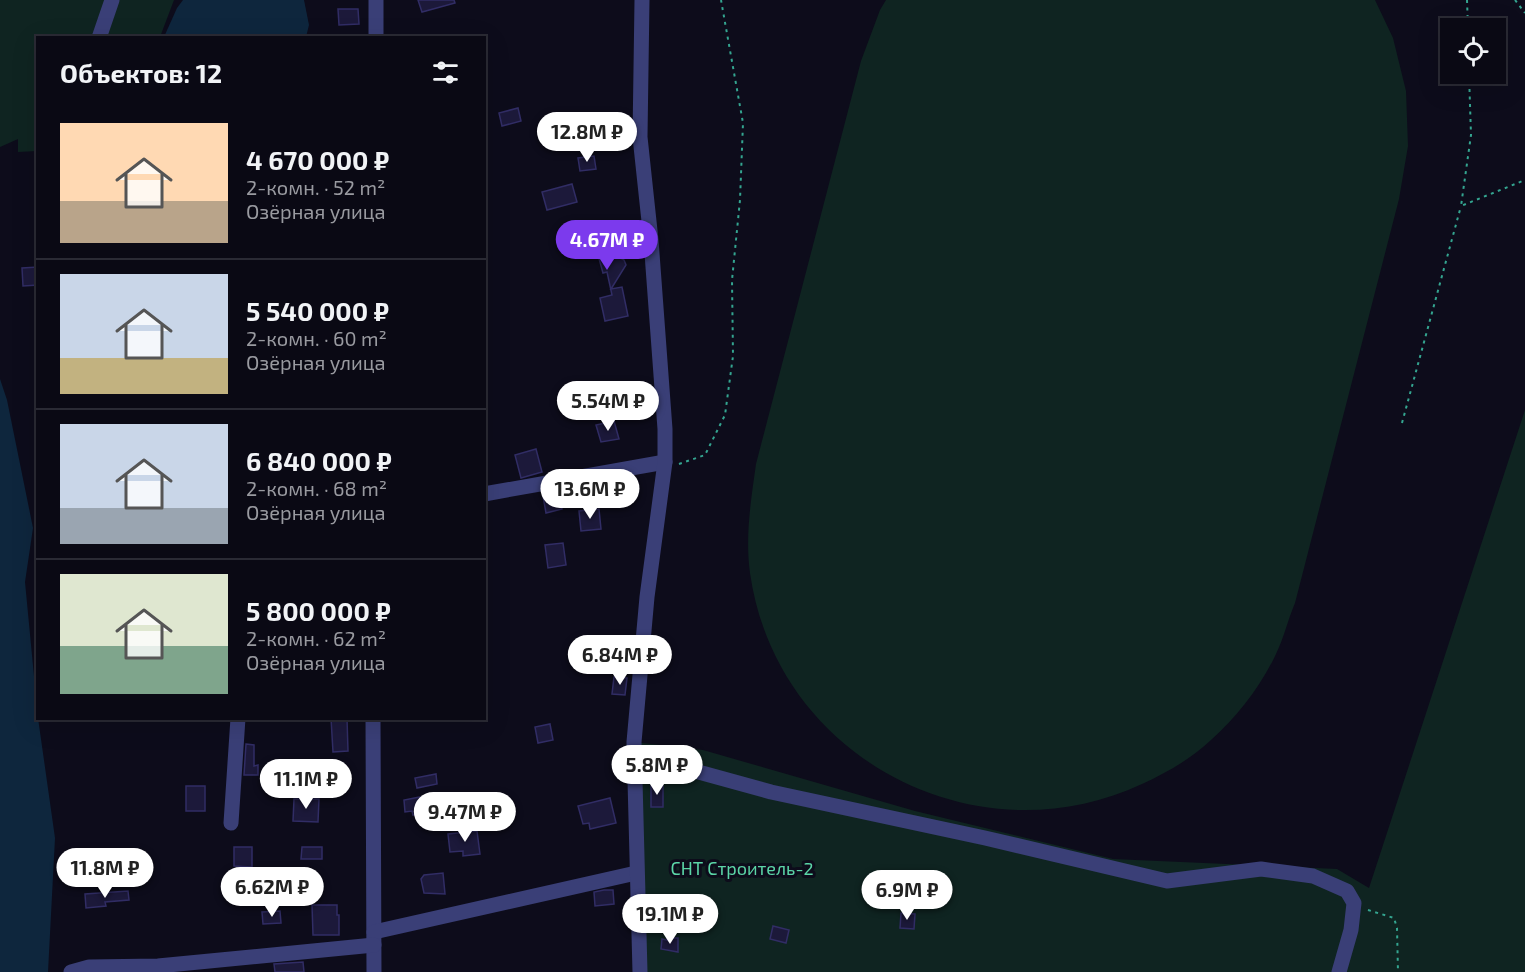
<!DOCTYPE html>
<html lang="ru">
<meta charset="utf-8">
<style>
body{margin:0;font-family:"Exo 2",sans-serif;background:#181722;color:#f1f3f6;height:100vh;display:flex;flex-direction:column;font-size:22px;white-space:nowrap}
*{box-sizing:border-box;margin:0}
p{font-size:20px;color:#999aa0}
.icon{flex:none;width:33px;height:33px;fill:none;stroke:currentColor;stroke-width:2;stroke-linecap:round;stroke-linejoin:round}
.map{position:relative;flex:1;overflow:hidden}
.details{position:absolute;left:36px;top:36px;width:450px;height:684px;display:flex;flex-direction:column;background:#0a0914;border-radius:0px;box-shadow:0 6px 24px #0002,0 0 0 2px #2a2a34}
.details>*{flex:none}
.tools{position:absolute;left:1440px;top:18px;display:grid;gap:12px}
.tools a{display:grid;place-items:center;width:66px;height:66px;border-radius:0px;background:#0a0914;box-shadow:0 6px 24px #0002,0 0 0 2px #2a2a34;font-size:30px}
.price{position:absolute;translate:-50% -51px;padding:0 14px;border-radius:21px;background:#fff;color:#222;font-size:20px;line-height:39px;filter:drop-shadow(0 2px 3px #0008)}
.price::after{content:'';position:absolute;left:50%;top:36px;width:18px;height:14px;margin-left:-9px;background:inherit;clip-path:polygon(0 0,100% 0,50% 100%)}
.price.selected{background:#7c3aed;color:#fff}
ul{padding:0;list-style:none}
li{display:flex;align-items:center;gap:18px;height:150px;padding:0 24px}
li+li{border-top:2px solid #2a2a34}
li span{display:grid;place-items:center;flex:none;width:168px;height:120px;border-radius:0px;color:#555}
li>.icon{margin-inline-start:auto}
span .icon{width:72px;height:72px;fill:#fffc;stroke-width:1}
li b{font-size:26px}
h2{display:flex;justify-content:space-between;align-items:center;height:72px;padding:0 24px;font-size:26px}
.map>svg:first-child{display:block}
</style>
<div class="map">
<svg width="1525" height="972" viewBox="0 0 1525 972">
<rect width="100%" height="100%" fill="#0d0c1b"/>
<!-- green -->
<g fill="#0f2421">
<polygon points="0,0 174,0 160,37 38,38 37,151 18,152 18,139 0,147"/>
<path d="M886 0H1375L1393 38 1406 91 1408 146 1399 199 1295 603C1288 619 1284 638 1276 654 1261 686 1237 717 1211 740 1191 759 1166 773 1142 784 975 862 776 757 750 573 745 536 751 500 756 464L861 61 880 10Z"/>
<polygon points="1525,410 1525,972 643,972 634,742 703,750 915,811 1113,859 1337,869 1369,888"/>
</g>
<!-- water -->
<g fill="#0e263d">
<polygon points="183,0 304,0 309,25 306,37 164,37 177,8"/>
<polygon points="0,379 7,400 33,528 25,582 38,718 55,838 48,972 0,972"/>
</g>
<!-- building -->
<g fill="#1c193a" stroke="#312d65" stroke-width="1.5">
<polygon points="418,0 454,0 455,3 422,12"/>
<polygon points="338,9 358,9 359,24 339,25"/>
<polygon points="518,108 521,121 502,126 499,113"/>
<polygon points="594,156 596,169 580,171 578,158"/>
<polygon points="572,184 577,202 547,210 542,192"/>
<polygon points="596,222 598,228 600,228 608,254 617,251 619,257 624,260 626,265 611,289 622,287 628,316 605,321 600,298 612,295 607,272 603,273 595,244 583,248 577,228"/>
<polygon points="38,267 38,285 23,286 22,268"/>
<polygon points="614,421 619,439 601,442 596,425"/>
<polygon points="536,449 542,472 521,478 515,455"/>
<polygon points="558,492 562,509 546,513 543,496"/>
<polygon points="599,509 601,529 581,531 579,511"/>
<polygon points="563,543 566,565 548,568 545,545"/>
<polygon points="614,677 627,678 625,695 612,694"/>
<polygon points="331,718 347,718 348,751 333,752"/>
<polygon points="550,724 553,740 538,743 535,727"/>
<polygon points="246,744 254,745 254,766 258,765 258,775 244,775"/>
<polygon points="436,774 437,784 417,788 415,778"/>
<rect x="186" y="786" width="19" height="25"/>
<rect x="651" y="786" width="12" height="21"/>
<polygon points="420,797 423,813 413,815 412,811 405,812 404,800"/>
<polygon points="610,798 616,823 590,829 589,823 583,824 578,806"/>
<polygon points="294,799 319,799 318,822 293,821"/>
<polygon points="477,831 480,854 463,856 463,851 450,852 448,834"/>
<polygon points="234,847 252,847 252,867 234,866"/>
<polygon points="302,847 322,847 322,859 301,859"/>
<polygon points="120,852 120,864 101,864 100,853"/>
<polygon points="443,873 445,894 424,893 421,879 424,875"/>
<polygon points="300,877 301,887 274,889 274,878"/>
<polygon points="604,890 613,890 614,904 595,906 594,892"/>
<polygon points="128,891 129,900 105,902 106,906 86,908 85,894"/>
<polygon points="684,895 698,897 695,912 681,909"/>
<polygon points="312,905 337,905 337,915 339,915 339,935 313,935"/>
<polygon points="280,911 281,923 263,924 262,912"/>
<polygon points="901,913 915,914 914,929 900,928"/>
<polygon points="773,926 789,930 786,943 770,939"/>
<polygon points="667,938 678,938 678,952 661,949 662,939 667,940"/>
<polygon points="303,962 304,972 275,972 274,964"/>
</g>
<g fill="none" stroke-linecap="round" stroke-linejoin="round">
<!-- path -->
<g stroke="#34a590" stroke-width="2" stroke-dasharray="3 4.5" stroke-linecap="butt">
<polyline points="1467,0 1468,28"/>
<polyline points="1515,0 1525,13"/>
<polyline points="1469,74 1471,135 1461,206 1525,180"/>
<polyline points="1402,423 1461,206"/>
<polyline points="679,464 705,455 725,415 733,356 732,280 740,200 743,123 721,0"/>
<polyline points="1368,910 1394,918 1397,928 1398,972"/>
</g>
<!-- minor -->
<g stroke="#3a3f77" stroke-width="15">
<polyline points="376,0 376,38"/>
<polyline points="99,38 112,0"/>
<polyline points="484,494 665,462"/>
<polyline points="373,718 374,972"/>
<polyline points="633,754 771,792 985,838 1167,881 1261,869 1313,876 1347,891 1354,903 1351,930 1339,972"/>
<polyline points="231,823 238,718"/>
<polyline points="374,932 636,873"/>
<polyline points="71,972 89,967 158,966 374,945"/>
<polyline points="640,972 634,742 647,597 665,462 665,429 651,240 640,137 642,0"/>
</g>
</g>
<g text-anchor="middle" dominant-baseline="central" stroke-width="6" stroke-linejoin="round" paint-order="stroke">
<!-- park labels -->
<g font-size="18" fill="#5bd5a7" stroke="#0d0c1b">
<text x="742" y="868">СНТ Строитель-2</text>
</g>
</g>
</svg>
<div class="tools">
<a><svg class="icon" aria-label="locate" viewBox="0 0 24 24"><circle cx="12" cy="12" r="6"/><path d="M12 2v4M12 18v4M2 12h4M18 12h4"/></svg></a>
</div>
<b class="price" style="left:587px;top:163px">12.8M ₽</b>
<b class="price selected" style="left:607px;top:271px">4.67M ₽</b>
<b class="price" style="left:608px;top:432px">5.54M ₽</b>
<b class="price" style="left:590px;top:520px">13.6M ₽</b>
<b class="price" style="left:620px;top:686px">6.84M ₽</b>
<b class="price" style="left:657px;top:796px">5.8M ₽</b>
<b class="price" style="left:306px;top:810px">11.1M ₽</b>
<b class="price" style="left:465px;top:843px">9.47M ₽</b>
<b class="price" style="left:105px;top:899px">11.8M ₽</b>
<b class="price" style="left:272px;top:918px">6.62M ₽</b>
<b class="price" style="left:907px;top:921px">6.9M ₽</b>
<b class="price" style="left:670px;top:945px">19.1M ₽</b>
<section class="details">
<h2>Объектов: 12<svg class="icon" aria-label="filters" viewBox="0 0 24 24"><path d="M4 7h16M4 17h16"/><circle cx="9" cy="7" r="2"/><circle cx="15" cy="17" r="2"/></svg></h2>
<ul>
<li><span style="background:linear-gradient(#ffd9b3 65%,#b9a48a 0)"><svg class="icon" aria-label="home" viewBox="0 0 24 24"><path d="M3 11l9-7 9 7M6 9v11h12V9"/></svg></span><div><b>4 670 000 ₽</b><p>2-комн. · 52 m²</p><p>Озёрная улица</p></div></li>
<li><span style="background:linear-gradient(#c9d6e8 70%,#c2b280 0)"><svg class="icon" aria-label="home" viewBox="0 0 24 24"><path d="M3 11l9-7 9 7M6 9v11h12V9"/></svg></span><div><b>5 540 000 ₽</b><p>2-комн. · 60 m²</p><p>Озёрная улица</p></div></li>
<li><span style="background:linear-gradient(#c9d6e8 70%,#9aa5b1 0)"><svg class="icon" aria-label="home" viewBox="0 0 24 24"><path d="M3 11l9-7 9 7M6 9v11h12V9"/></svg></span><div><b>6 840 000 ₽</b><p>2-комн. · 68 m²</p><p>Озёрная улица</p></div></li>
<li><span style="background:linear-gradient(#dfe7d0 60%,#7fa58c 0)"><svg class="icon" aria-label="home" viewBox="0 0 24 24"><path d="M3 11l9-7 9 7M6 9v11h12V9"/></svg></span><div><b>5 800 000 ₽</b><p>2-комн. · 62 m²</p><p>Озёрная улица</p></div></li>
</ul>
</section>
</div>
